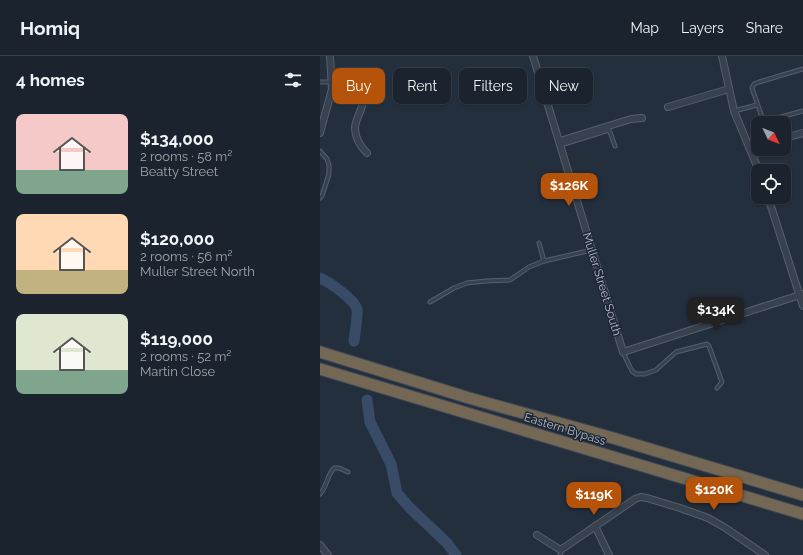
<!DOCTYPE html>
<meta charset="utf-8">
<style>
body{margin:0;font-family:Raleway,sans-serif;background:#282f3a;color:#f1f3f6;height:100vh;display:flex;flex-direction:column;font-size:15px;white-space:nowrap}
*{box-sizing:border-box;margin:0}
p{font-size:13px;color:#a0a4aa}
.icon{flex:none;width:22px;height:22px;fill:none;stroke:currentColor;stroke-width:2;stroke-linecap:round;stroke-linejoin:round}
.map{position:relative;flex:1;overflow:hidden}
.details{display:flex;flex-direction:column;background:#1b232e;width:320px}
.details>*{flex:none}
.banner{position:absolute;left:12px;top:12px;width:380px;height:36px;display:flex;gap:8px}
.needle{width:26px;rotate:133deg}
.tools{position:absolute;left:431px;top:60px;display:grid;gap:8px}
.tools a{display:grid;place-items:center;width:40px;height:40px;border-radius:8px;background:#1b232e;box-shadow:0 1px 3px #0004,0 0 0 1px #39404a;font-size:20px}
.price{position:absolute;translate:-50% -34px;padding:0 9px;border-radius:8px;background:#b45309;color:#fff;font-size:13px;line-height:26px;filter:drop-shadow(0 1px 2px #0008)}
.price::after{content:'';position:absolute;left:50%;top:24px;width:12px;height:9px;margin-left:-6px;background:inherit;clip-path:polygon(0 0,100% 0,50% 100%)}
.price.on{background:#222;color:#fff}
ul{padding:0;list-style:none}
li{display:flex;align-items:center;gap:12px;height:100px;padding:0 16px}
li span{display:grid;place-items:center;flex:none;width:112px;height:80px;border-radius:8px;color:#555}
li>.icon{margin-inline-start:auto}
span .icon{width:48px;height:48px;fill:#fffc;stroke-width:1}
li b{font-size:17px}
h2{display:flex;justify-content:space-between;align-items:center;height:48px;padding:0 16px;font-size:17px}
.chip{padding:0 14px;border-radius:8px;background:#1b232e;box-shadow:0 1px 3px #0004,0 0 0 1px #39404a;font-size:14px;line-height:36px}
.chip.on{background:#b45309;color:#fff}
header{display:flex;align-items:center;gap:24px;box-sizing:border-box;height:56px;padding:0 20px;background:#1b232e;border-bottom:1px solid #39404a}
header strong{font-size:19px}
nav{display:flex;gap:22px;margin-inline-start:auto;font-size:14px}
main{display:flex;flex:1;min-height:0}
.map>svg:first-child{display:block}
</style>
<header>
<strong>Homiq</strong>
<nav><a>Map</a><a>Layers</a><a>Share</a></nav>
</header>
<main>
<section class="details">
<h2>4 homes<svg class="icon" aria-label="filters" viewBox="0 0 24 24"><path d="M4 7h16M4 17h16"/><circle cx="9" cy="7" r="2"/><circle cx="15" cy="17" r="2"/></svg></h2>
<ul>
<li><span style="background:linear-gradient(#f6c9c9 70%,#7fa58c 0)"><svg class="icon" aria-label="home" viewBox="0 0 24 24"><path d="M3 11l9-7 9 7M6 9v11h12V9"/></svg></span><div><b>$134,000</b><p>2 rooms · 58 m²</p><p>Beatty Street</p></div></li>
<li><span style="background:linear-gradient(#ffd9b3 70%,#c2b280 0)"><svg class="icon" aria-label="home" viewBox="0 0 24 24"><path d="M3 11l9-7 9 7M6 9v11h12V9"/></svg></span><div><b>$120,000</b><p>2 rooms · 56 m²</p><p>Muller Street North</p></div></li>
<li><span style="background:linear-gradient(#dfe7d0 70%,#7fa58c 0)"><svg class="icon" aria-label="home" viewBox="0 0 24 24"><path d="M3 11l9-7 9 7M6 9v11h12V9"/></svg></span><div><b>$119,000</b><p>2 rooms · 52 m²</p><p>Martin Close</p></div></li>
</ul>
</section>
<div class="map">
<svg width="483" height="499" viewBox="0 0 483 499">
<rect width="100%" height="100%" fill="#242f3e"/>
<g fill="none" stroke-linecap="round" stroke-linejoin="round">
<!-- river -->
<g stroke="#394c67" stroke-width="11">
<path d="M0 222C9 226 34 243 37 253 38 257 35 278 34 285"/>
<polyline points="47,344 50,366 71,408 77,437 90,452 127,487 136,499"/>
</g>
<!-- service casing -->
<g stroke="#565f6c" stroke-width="5">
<g id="service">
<polyline points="483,13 439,26 434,28 432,32 442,61 445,64 450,64 483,55"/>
<polyline points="0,26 12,26"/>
<polyline points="414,55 437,49"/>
<polyline points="241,89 289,74 290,76 295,90"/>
<polyline points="0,95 7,103 9,109 9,118 2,140 0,142"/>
<polyline points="219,187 224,205"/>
<polyline points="110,246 134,232 147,227 166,225 190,224 209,211 224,205 272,194"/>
<polyline points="303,296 307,305 312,315 316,318 325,318 336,314 356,296 387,288 389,290 402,326 397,332"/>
<path d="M0 438C7 431 7 419 14 412H19L28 416"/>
<polyline points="240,499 242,493"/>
</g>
</g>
<!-- minor casing -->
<g stroke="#565f6c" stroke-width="8">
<g id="minor">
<polyline points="213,0 303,296 483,238"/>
<polyline points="402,0 414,55 439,115"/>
<path d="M12 26 36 33C53 42 35 59 35 72 35 82 40 90 47 97"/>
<polyline points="348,51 409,33"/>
<polyline points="0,77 12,33 10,0"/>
<polyline points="464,82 483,77"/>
<polyline points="240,85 311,63 322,62"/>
<polyline points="429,91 438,89"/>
<polyline points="448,141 483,250"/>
<polyline points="275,470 289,499"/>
<polyline points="217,479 239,493 242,493 315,443 321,441 327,442 360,452 388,462 404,471 445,499"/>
<polyline points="0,489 8,499"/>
</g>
</g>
<!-- motorway casing -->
<g stroke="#434c59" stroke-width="13">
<g id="motorway">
<polyline points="0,296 149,342 293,382 483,439"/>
<polyline points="0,313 483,458"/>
</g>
</g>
<!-- service -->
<use href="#service" stroke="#38414e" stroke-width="3"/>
<!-- minor -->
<use href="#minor" stroke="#38414e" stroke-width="6"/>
<!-- motorway -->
<use href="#motorway" stroke="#746855" stroke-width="11"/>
</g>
<g text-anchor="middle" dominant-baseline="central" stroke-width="3" stroke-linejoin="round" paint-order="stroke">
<!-- street labels -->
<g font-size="12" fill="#b4bcc9" stroke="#1d2633">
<text transform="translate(282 228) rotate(73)">Muller Street South</text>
<text transform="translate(245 373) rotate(17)">Eastern Bypass</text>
</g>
</g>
</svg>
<div class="tools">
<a><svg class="needle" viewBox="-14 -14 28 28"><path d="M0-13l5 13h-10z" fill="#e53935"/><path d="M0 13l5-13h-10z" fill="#a0a4aa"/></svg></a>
<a><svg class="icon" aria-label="locate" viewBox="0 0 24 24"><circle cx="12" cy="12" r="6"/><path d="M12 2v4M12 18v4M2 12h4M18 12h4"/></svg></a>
</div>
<b class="price" style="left:249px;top:151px">$126K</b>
<b class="price on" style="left:396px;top:275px">$134K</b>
<b class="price" style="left:394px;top:455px">$120K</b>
<b class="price" style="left:274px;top:460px">$119K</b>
<div class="banner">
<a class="chip on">Buy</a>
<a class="chip">Rent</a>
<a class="chip">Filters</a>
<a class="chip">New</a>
</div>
</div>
</main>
